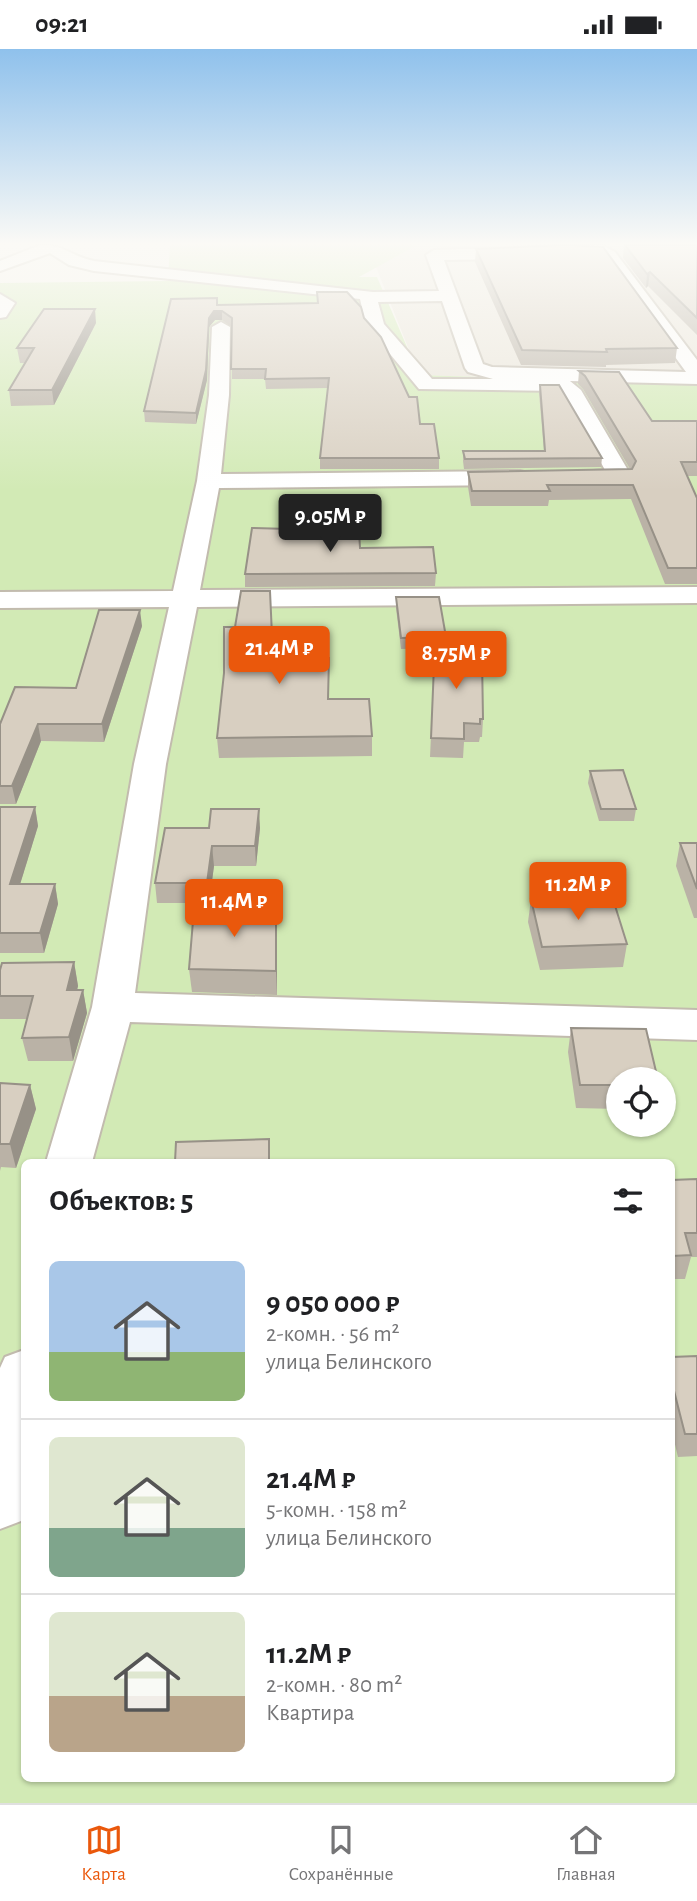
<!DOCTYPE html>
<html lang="ru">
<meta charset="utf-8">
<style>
body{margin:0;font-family:"Alegreya Sans",sans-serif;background:#f2f2f2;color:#202124;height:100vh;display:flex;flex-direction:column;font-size:26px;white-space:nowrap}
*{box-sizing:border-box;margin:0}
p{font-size:23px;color:#757577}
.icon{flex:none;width:38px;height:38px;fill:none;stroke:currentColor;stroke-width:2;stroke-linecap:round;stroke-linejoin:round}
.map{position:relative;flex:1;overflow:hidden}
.sheet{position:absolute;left:21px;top:1110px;width:654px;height:623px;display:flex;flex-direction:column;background:#fff;border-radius:10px;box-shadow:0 2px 5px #0004}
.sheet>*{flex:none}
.tools{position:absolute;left:606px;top:1018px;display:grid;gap:14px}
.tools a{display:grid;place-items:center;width:70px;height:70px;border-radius:50%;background:#fff;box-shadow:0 2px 5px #0004;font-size:35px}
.price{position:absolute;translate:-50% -60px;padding:0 16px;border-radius:7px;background:#ea580c;color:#fff;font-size:23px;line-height:46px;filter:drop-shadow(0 2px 4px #0008)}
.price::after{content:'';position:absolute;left:50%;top:42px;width:21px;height:16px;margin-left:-10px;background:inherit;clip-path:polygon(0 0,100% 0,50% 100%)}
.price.active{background:#222;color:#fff}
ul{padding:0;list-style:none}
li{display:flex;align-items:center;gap:21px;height:175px;padding:0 28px}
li+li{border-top:2px solid #e0e0e0}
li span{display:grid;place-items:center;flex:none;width:196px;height:140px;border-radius:10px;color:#555}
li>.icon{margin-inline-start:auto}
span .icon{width:84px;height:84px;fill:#fffc;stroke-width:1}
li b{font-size:30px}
h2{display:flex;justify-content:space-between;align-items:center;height:84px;padding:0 28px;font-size:30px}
.status{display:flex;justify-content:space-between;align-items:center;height:49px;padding:0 35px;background:#fff;direction:ltr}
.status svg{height:19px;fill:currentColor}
.menu{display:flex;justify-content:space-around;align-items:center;height:98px;border-top:2px solid #e0e0e0;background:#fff;font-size:19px;color:#757577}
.menu a{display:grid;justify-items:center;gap:4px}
.menu .active{color:#ea580c}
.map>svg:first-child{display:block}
</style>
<div class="status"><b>09:21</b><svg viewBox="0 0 49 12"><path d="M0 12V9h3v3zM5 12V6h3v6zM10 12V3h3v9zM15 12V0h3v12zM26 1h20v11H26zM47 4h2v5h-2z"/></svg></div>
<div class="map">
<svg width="697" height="1754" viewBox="0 0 697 1754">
<rect width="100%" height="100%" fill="#f6f3ec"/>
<!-- residential -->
<polygon fill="#eae5da" points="453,196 697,196 697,335 419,326 368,198"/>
<!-- green -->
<path fill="#d2eab5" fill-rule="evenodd" d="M170 196H417L359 228H377L419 326 697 335V1754H0V234L168 232ZM618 1031H663V1076H618ZM24 1113H672V1729H24Z"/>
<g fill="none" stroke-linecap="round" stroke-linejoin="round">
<!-- minor casing -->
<g stroke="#c2bbae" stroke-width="4">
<g id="minor">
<path d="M40 196C66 196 70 207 94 212L373 243 439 242 426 206 434 201 602 196 615 203 697 311V335L570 332 581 341 632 428 628 433C611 437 586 438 569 434L565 429 569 424 605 421 563 345 559 342 419 340 366 276 360 250 94 222 69 216 50 204 0 222V212ZM588 203 603 209 686 323 492 318 483 315 444 211 568 209ZM442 252 465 319 468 323 493 330H432L384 275 378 253Z"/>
<polygon points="0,245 15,254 6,268 0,269"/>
<polygon points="221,273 230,278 229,346 221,425 520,422 528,424 532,429 528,434 520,436 219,439 200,541 697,538 697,554 197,558 166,715 135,944 697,961 697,991 130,973 92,1113 46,1113 92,958 134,715 169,558 0,559 0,543 173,542 197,432 209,346 212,278"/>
<polygon points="24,1301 24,1463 21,1472 0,1480 0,1319 5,1308"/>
</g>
</g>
<!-- minor -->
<use href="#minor" fill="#fff" fill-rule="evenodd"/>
</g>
<!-- wall -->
<g fill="#bab2a6">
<polygon points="624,196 697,196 697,286 648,237 646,239 623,209"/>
<polygon points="476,200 677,299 675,314 606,316 606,318 521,316 475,213"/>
<polygon points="317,243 364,269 420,375 439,409 439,420 320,420 320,409 328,339 266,340 265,330 232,330 232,278 222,271 215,271 209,278 207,331 196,375 145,373 144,362 217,256 318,254"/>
<polygon points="96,274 54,356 11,357 9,341 25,314 20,314 17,299"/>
<polygon points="579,322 652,372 697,372 697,427 687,427 697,449 697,535 665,535 631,450 549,451 548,457 471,457 468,438 468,423 630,420 583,340 578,335"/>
<polygon points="540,336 602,409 601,418 464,420 463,412 463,402 544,402 539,344"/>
<polygon points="360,499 436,524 435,537 245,538 245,525"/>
<polygon points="396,548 446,588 445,592 464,608 483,670 482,688 480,688 479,693 464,693 463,709 430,708 435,599 401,600 396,559"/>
<polygon points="142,577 104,693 41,692 16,755 0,755 0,675 76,639"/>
<polygon points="273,609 329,650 372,687 372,707 219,709 217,689"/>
<polygon points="590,722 636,760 634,772 599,772 588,734"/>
<polygon points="0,758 35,758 38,777 20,835 55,835 58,855 44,904 0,904"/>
<polygon points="165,779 260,779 256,817 214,817 209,854 157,854 155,834"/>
<polygon points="680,794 697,794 697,869 694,869 676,817"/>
<polygon points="531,850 627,895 623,918 540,921 528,873"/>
<polygon points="277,880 277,946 192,943 189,920"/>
<polygon points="74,913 78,937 77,941 83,941 87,964 73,1012 28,1012 22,989 27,970 0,970 0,921"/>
<polygon points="571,979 618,1031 618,1060 576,1059 568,1003"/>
<polygon points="0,1034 30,1036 36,1060 16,1119 1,1118 0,1122"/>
<polygon points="697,1130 697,1208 691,1208 685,1230 672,1230 672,1131"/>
<polygon points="697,1307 697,1407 678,1408 672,1383 672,1308"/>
</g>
<!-- shaded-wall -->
<g fill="#979187">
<polygon points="650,223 648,237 646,239 647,225"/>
<polygon points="95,260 96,274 54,356 52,341"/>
<polygon points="214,262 222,262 222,271 215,271 209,278 207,331 196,375 196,364 209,269"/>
<polygon points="140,561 142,577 104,693 102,675"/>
<polygon points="38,675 41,692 16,755 12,737"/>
<polygon points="35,758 38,777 14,855 10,835"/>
<polygon points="259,760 260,779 256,817 255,797"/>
<polygon points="212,797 214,817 209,854 207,834"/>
<polygon points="55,835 58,855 44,904 40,884"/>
<polygon points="276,857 277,880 277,946 276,922"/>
<polygon points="74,913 78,937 71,964 67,941"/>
<polygon points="83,941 87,964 73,1012 69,988"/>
<polygon points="30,1036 36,1060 16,1119 10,1095"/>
</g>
<!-- building -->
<g fill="#d8cfc1" stroke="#979187" stroke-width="2">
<polygon points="566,196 603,198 677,299 606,300 607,303 522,301 476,200"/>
<polygon points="625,196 697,196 697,269 650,223 647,225"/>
<polygon points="317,243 347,243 361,258 364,269 381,288 409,348 417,348 420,375 434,375 439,409 320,409 329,329 265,330 266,320 231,320 232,269 222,262 214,262 209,269 206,321 196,364 144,362 171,250 217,249 217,256 318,254"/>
<polygon points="44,260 95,260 52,341 9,341 34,299 17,299"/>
<polygon points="579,322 619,323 652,372 697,372 697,413 681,413 697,449 697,519 668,519 633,436 547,436 550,442 472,442 468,423 632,420 636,412 585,327"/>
<polygon points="540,336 559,336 602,409 465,410 463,402 545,402"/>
<polygon points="252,479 359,482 360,499 433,498 436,524 245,525"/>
<polygon points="241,542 270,542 273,609 329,609 328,650 369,650 372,687 217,689 224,624 224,578 235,578"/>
<polygon points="396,548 439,548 446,588 401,589"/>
<polygon points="99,561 140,561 102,675 38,675 12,737 0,737 0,675 15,638 76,639"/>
<polygon points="435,592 464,592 464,608 482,609 483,670 480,670 480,675 464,674 464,690 431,689"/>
<polygon points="623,721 636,760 601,760 590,722"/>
<polygon points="0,758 35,758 10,835 55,835 40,884 0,884"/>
<polygon points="211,760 259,760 255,797 212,797 207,834 155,834 165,779 209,779"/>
<polygon points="680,794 697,794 697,840"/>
<polygon points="612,847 627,895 542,898 531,850"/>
<polygon points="276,857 276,922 189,920 194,860"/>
<polygon points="74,913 67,941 83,941 69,988 22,989 33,947 0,947 0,921 2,914"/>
<polygon points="571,979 646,980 658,1031 618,1031 618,1036 580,1036"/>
<polygon points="0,1034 30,1036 10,1095 0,1095"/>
<polygon points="269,1090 269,1113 175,1113 176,1093"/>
<polygon points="697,1130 697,1184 685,1184 691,1206 672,1207 672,1131"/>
<polygon points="697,1307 697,1385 685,1385 672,1334 672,1308"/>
</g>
<!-- sky -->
<linearGradient id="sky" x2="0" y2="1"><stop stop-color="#8fc1ec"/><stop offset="0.44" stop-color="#fbfaf6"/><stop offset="1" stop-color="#fbfaf6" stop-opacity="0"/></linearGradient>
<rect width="697" height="442" fill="url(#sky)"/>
</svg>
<div class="tools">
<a><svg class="icon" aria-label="locate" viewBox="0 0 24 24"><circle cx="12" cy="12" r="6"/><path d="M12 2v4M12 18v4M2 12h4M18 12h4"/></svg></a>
</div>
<b class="price active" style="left:330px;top:505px">9.05M ₽</b>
<b class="price" style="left:279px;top:637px">21.4M ₽</b>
<b class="price" style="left:456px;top:642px">8.75M ₽</b>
<b class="price" style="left:578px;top:873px">11.2M ₽</b>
<b class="price" style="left:234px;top:890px">11.4M ₽</b>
<section class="sheet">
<h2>Объектов: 5<svg class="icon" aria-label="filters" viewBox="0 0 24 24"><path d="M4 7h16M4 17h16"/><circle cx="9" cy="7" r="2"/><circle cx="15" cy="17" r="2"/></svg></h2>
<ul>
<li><span style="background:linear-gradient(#a9c7e8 65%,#8fb573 0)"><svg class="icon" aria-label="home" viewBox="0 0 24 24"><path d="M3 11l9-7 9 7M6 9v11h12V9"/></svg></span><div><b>9 050 000 ₽</b><p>2-комн. · 56 m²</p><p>улица Белинского</p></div></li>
<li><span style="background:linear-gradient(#dfe7d0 65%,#7fa58c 0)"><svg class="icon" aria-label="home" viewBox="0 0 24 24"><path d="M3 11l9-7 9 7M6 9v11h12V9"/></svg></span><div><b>21.4M ₽</b><p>5-комн. · 158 m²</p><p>улица Белинского</p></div></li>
<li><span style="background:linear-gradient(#dfe7d0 60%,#b9a48a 0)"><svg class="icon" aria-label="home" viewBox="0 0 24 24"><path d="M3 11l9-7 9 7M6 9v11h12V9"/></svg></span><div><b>11.2M ₽</b><p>2-комн. · 80 m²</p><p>Квартира</p></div></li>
</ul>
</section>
</div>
<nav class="menu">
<a class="active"><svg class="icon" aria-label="map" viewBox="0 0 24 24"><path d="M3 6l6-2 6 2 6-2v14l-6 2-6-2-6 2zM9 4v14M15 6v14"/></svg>Карта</a>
<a><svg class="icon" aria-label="saved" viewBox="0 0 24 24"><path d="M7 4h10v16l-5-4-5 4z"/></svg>Сохранённые</a>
<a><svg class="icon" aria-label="home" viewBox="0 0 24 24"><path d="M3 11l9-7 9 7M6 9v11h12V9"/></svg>Главная</a>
</nav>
